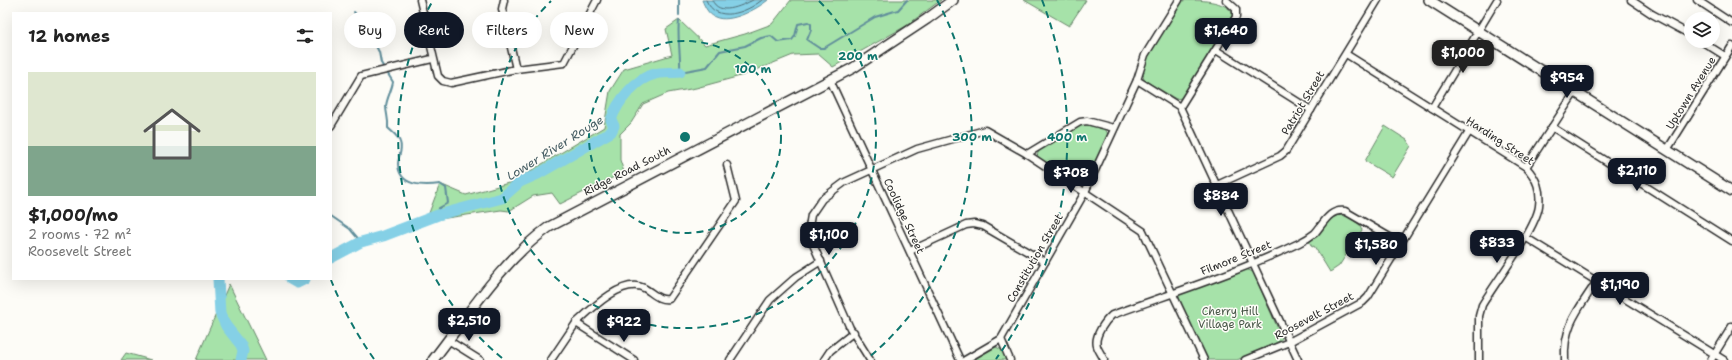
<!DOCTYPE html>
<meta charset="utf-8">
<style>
body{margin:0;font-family:"Shantell Sans",sans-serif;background:#f6f6f6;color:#222;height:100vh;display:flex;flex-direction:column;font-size:15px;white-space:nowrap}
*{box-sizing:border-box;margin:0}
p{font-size:13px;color:#767676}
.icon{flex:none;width:22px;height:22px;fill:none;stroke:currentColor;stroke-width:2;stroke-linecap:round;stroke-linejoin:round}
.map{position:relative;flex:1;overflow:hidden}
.drawer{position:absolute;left:12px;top:12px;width:320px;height:268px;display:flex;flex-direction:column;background:#fff;border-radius:0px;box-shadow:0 4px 16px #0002}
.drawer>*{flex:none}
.guide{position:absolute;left:344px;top:12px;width:380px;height:36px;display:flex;gap:8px}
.tools{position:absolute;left:1684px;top:12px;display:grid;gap:8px}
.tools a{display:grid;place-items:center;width:36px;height:36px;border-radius:50%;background:#fff;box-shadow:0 4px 16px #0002;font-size:20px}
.price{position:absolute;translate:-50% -34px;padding:0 9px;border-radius:8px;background:#111827;color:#fff;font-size:13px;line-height:26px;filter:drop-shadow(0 1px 2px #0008)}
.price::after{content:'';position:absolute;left:50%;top:24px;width:12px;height:9px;margin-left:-6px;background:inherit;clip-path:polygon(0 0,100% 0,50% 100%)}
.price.on{background:#222;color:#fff}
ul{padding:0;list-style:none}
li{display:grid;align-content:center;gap:8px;height:212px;padding:0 16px}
li span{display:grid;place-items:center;height:124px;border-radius:0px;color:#555}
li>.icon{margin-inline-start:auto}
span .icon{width:72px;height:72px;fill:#fffc;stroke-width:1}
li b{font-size:17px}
h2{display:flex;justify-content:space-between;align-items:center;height:48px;padding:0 16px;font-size:17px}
.pill{padding:0 14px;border-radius:18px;background:#fff;box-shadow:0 4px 16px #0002;font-size:14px;line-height:36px}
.pill.on{background:#111827;color:#fff}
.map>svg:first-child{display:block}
</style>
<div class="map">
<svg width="1732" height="360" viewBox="0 0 1732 360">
<rect width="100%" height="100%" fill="#fdfcf7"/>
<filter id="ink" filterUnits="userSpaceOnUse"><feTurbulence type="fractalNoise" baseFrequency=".025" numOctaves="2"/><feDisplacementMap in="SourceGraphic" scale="8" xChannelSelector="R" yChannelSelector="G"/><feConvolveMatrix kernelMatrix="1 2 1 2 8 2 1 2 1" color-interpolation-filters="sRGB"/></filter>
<g filter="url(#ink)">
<!-- green -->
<g fill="#a6e2a9" stroke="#68866a">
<polygon points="791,0 941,0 906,26 833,67 818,54 793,55 744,75 696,88 668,93 643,104 631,123 620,134 620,160 624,172 560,204 552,193 533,196 509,211 501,210 426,221 440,184 466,195 512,182 604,127 610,91 624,69 672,55 666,29 679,20 705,45 745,34 772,24"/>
<polygon points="1024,0 1086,0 1069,26"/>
<path d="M1182 0C1199 0 1226 0 1233 14L1182 98 1176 99 1144 80C1137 63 1172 16 1182 0Z"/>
<polygon points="1082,124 1102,128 1107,132 1108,136 1086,180 1081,184 1039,158 1037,155 1040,149"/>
<polygon points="1385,126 1407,140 1411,146 1392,177 1365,161"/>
<path d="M1335 215 1347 216 1360 225 1362 230 1339 266 1330 272 1314 246 1312 247 1309 241C1319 233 1325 221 1335 215Z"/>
<polygon points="1246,269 1253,272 1282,338 1280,341 1237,360 1207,360 1179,300 1179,296 1183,292"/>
<polygon points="229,284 266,360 196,360"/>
<polygon points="996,347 1002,350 1007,360 973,360"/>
<polygon points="126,353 151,360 121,360"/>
</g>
<!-- water -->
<path fill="#85d0e6" stroke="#618e9b" d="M702 0H768C757 9 730 24 715 17 708 14 705 7 702 0Z"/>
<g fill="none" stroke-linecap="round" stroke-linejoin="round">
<!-- shore -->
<g stroke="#4f6d76" stroke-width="1">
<path d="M706 0C716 24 746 13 762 0"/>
<path d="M712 0C719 17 741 6 753 0"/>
</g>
<!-- stream -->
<g stroke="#618e9b" stroke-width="2">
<polyline points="679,0 679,15"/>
<path d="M354 12 366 26 379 52 381 63 393 82C392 90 387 97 386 106 386 114 389 119 388 128 393 133 398 136 400 142 403 150 398 157 398 164 399 187 424 186 440 184L446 188 448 203 439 208 438 215"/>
<path d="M679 21C677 38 681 54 680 72L707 67 720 51 745 46 761 38 771 36 778 42 792 40 795 36 798 24 808 22 811 24V30L807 40 819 48H824L875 17 898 10 907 0"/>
<polyline points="331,216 350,229 361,242"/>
</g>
<!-- river -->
<g stroke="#85d0e6" stroke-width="11">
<path d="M331 258 361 242 383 236 438 215 502 198 520 182 538 174 611 132 614 126 611 120C617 102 636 78 655 74 662 72 672 73 680 72"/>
<polyline points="218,279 220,313 226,326 241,345 243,351 241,360"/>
<polyline points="290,279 297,283 305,279"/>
</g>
<!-- street casing -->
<g stroke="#2b2b2b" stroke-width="9">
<g id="street">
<polyline points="420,0 438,76 443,81 451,83 516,69 564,63 597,0"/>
<polyline points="504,0 502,9 516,69"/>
<polyline points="1631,0 1652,14 1691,35"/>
<polyline points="1697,0 1732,23"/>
<polyline points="1701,41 1725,56"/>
<polyline points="1216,50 1311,110"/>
<path d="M1346 54 1526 167C1537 179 1541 190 1539 206 1536 229 1495 283 1482 305L1479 316V360"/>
<polyline points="830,80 960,360"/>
<polyline points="1137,80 1180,107 1298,360"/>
<polyline points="1180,107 1236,17 1236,9 1226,0"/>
<polyline points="1432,108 1497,0"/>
<polyline points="331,126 361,76 432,59"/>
<polyline points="1552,127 1732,241"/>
<polyline points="1667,150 1732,46"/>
<polyline points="1027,154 1080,122 1087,121 1114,128"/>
<polyline points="1526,167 1575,92"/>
<polyline points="1217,185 1280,156 1286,151 1378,0"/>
<polyline points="1525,237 1724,360"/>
<polyline points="910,251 966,225 974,224 983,226 1045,262"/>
<polyline points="1001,339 1010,360"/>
<polyline points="448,340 480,360"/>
<polyline points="551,360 576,323"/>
<path d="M634 360 576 323C591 309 623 277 644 288 653 293 659 301 669 299L736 201 727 165"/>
<polyline points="730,360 770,300 796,277 821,261"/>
<polyline points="824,360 830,351 854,332"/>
<polyline points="870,360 850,328 808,233 811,215 822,199 845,182 917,149 985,130 1027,154 1143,231 1204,360"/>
<polyline points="965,360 1001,339 1085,192 1137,80 1145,55 1179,0"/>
<path d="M1104 360C1102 355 1098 350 1097 346 1094 336 1105 321 1112 315 1175 292 1239 272 1299 243 1305 240 1310 237 1315 233 1324 223 1329 209 1345 211L1400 243"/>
<polyline points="1245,360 1289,342 1363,302 1368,297 1469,132"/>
<path d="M1565 360C1563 325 1579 309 1597 281"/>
<polyline points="1711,360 1732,326"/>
</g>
</g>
<!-- secondary casing -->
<g stroke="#2b2b2b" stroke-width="12">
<g id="secondary">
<polyline points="1429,0 1732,191"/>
<path d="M433 360C469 314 501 262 549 227L853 68 927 19 953 0"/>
</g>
</g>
<!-- street -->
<use href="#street" stroke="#fdfcf7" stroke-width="6"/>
<!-- secondary -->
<use href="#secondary" stroke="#fdfcf7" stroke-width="9"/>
</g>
</g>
<!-- distance rings -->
<g fill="none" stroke="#0f766e" stroke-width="2" stroke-dasharray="7 5">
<circle cx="685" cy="137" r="96"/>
<path d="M819 1A191 191 0 1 1 551 1"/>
<path d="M502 358A287 287 0 0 1 433 0M937 0A287 287 0 0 1 868 358"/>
<path d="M374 359A382 382 0 0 1 331 280M1042 0A382 382 0 0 1 996 359"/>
</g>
<g text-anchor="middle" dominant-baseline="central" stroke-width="3" stroke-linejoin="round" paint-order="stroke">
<!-- street labels -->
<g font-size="11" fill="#2b2b2b" stroke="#fdfcf7">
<text transform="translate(1691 93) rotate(-58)">Uptown Avenue</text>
<text transform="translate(1303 103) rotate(-59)">Patriot Street</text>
<text transform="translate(1500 141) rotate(33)">Harding Street</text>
<text transform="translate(627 171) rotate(-27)">Ridge Road South</text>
<text transform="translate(904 216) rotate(65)">Coolidge Street</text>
<text transform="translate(1035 258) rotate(-60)">Constitution Street</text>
<text transform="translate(1236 258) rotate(-22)">Filmore Street</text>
<text transform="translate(1314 316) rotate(-28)">Roosevelt Street</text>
</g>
<!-- park labels -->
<g font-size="11" fill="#4a594a" stroke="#fdfcf7">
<text x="1230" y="311">Cherry Hill<tspan x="1230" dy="13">Village Park</tspan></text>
</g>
<!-- water labels -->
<g font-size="12" font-style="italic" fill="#465d63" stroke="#fdfcf7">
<text transform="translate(555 148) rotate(-32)">Lower River Rouge</text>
</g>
</g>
<circle cx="685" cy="137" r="6" fill="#0f766e" stroke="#fdfcf7" stroke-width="2"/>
<g font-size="12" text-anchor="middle" font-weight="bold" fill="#0f766e" stroke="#fdfcf7" stroke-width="3" stroke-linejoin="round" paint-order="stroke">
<text x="858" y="60">200 m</text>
<text x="753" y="73">100 m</text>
<text x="972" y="141">300 m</text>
<text x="1067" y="141">400 m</text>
</g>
</svg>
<div class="tools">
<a><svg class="icon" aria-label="layers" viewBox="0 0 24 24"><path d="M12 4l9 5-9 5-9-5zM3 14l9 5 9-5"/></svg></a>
</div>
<b class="price" style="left:1226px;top:52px">$1,640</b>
<b class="price on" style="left:1463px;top:74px">$1,000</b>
<b class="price" style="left:1567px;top:99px">$954</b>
<b class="price" style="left:1637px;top:192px">$2,110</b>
<b class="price" style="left:1071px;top:194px">$708</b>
<b class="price" style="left:1221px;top:217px">$884</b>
<b class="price" style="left:829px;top:256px">$1,100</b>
<b class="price" style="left:1497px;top:264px">$833</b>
<b class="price" style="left:1376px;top:266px">$1,580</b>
<b class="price" style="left:1620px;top:306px">$1,190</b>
<b class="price" style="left:469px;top:342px">$2,510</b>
<b class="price" style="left:624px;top:343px">$922</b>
<div class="guide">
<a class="pill">Buy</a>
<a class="pill on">Rent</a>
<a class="pill">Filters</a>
<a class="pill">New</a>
</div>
<section class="drawer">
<h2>12 homes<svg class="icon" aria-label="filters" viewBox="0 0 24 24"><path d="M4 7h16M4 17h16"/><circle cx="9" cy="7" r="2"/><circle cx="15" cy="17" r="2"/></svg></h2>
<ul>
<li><span style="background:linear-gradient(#dfe7d0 60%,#7fa58c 0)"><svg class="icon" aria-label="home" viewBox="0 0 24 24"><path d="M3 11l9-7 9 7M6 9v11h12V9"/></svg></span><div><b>$1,000/mo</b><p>2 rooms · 72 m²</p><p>Roosevelt Street</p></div></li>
</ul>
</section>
</div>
